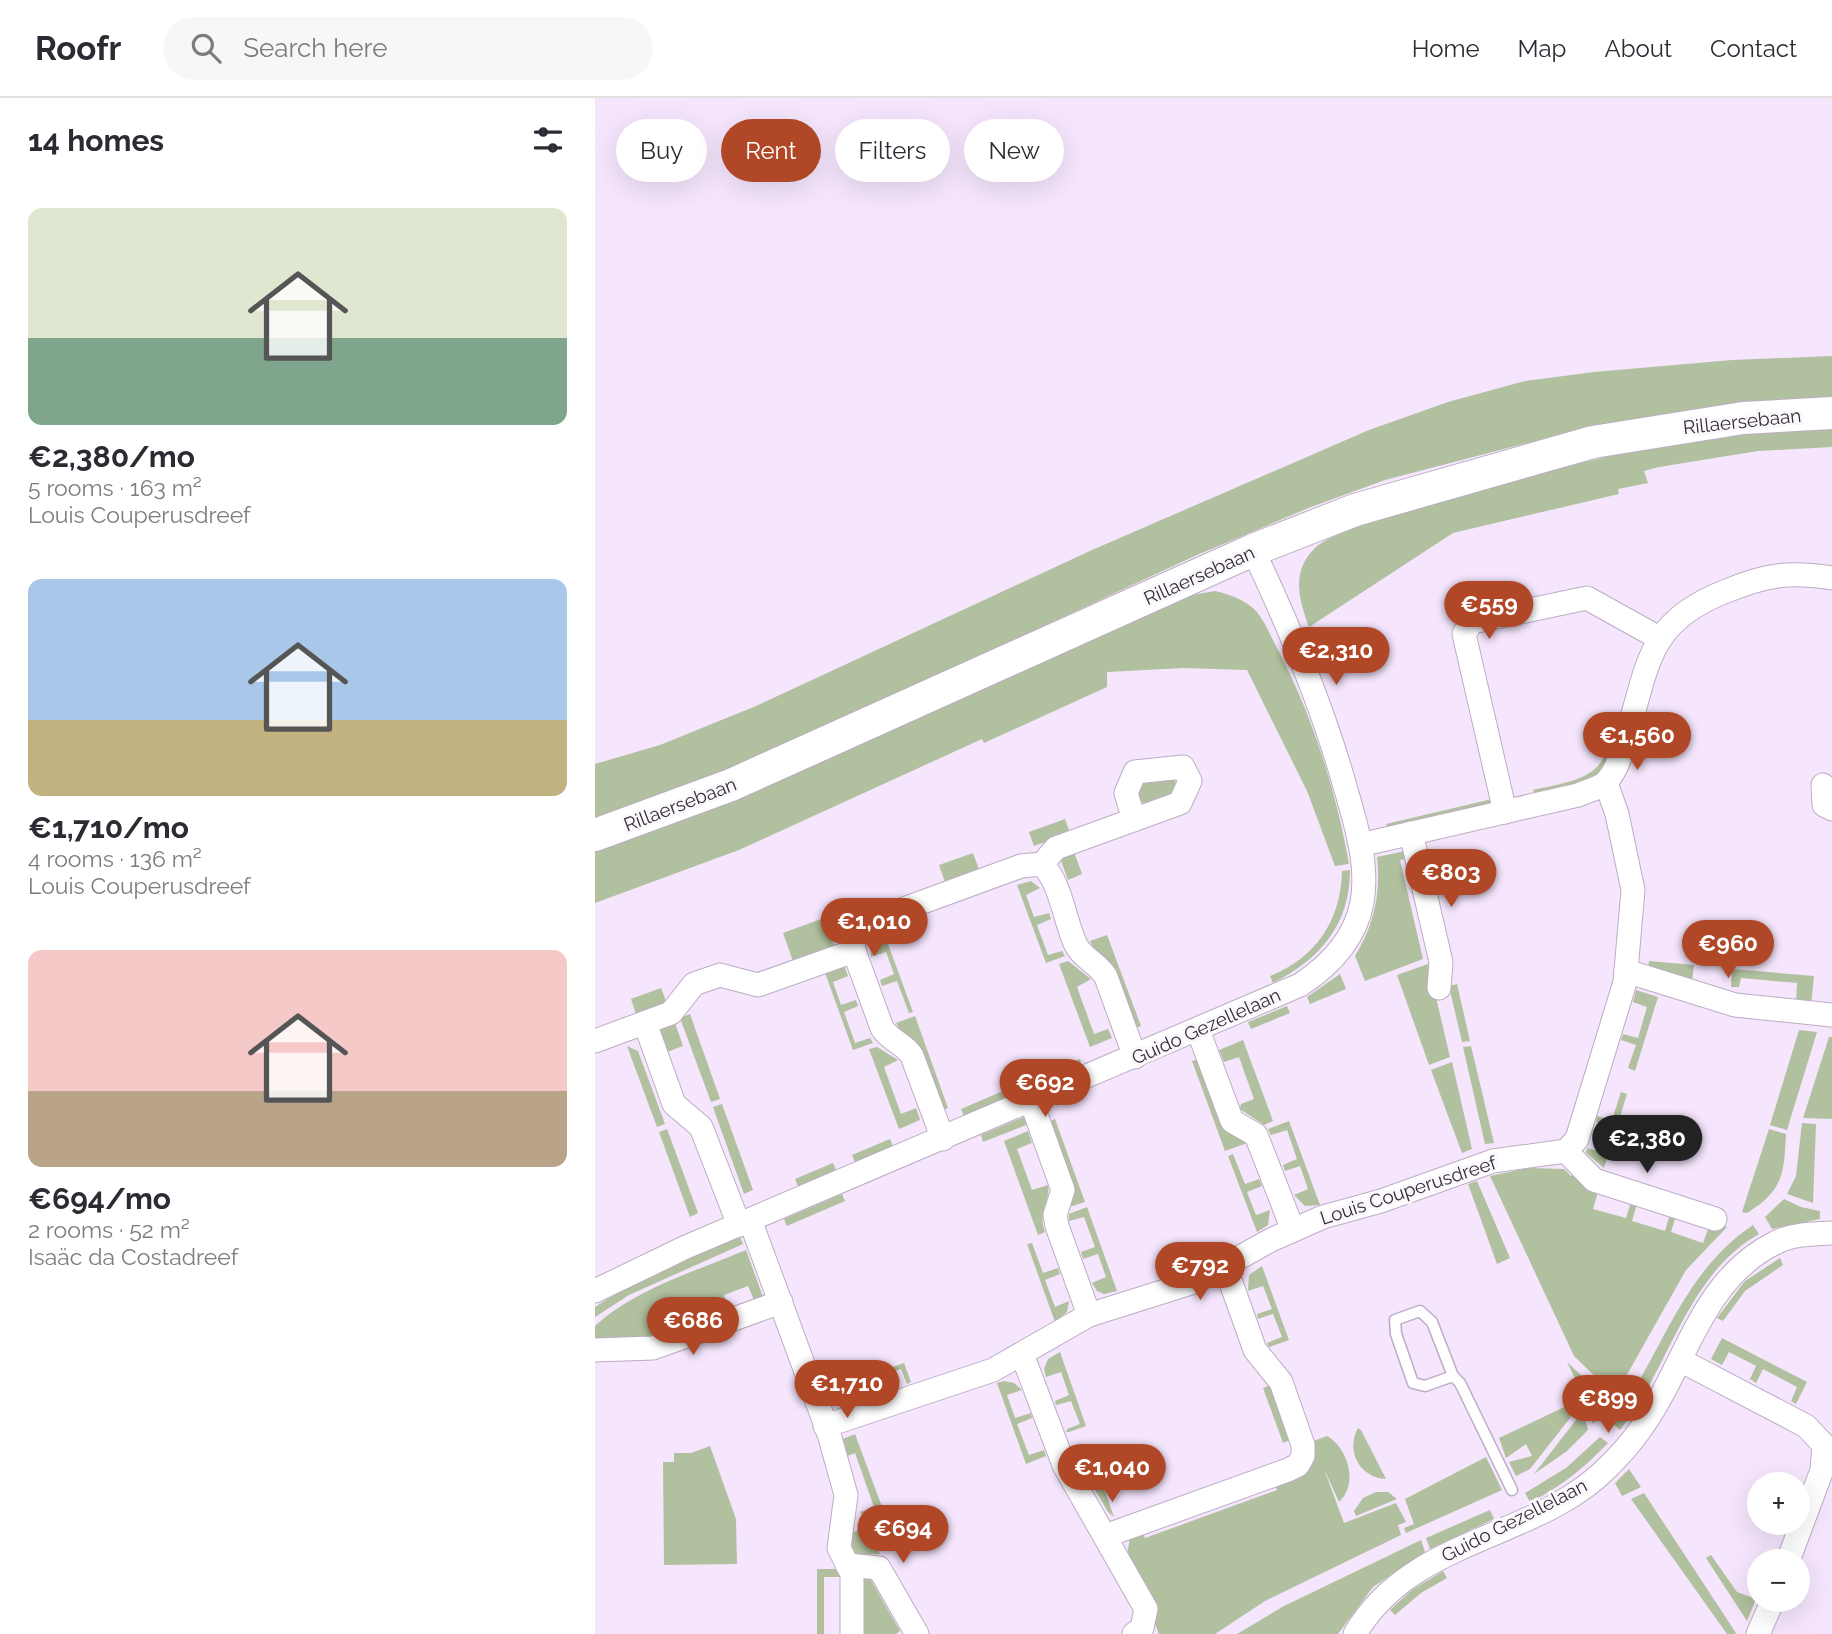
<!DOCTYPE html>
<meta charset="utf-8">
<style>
body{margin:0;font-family:Raleway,sans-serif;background:#f7f7f7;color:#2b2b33;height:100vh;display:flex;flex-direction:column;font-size:26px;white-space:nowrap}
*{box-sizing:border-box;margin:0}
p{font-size:23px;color:#7c7c81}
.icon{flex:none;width:38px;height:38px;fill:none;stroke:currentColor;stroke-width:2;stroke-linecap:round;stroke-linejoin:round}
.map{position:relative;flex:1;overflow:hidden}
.side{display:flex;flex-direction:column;background:#fff;width:595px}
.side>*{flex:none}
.banner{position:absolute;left:21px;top:21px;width:665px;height:63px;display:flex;gap:14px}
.controls{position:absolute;left:1152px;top:1374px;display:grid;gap:14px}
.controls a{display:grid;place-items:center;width:63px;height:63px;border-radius:50%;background:#fff;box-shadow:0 7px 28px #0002;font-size:35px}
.price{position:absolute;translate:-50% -60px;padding:0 16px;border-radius:24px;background:#b04827;color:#fff;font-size:23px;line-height:46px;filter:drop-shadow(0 2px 4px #0008)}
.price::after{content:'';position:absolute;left:50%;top:42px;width:21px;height:16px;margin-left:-10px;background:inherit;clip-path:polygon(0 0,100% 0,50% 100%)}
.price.selected{background:#222;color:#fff}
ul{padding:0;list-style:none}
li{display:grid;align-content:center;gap:14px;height:371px;padding:0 28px}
li span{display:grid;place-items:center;height:217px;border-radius:14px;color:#555}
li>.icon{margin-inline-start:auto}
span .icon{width:126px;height:126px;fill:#fffc;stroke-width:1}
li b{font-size:30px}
h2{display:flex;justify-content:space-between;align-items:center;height:84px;padding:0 28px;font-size:30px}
.tag{padding:0 24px;border-radius:32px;background:#fff;box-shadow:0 7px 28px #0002;font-size:24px;line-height:63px}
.tag.selected{background:#b04827;color:#fff}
header{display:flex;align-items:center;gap:42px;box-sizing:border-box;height:98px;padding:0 35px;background:#fff;border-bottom:2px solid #e1e1e2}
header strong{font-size:33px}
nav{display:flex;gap:38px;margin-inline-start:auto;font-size:24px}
.search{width:490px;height:63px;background:#f7f7f7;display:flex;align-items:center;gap:18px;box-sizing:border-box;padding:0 24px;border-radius:38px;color:#7c7c81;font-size:26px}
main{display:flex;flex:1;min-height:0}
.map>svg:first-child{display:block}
</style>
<header>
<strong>Roofr</strong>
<div class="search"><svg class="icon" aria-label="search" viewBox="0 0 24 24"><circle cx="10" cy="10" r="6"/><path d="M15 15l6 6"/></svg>Search here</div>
<nav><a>Home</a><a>Map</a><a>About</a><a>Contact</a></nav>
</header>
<main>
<section class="side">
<h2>14 homes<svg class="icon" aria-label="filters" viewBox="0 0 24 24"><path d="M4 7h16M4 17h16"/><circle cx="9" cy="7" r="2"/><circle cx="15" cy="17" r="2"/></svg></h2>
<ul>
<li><span style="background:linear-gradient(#dfe7d0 60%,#7fa58c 0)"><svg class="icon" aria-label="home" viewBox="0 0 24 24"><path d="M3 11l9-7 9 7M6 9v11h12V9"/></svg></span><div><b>€2,380/mo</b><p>5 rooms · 163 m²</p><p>Louis Couperusdreef</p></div></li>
<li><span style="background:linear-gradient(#a9c7e8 65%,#c2b280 0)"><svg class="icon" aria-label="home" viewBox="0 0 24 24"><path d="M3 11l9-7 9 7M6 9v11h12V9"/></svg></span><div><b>€1,710/mo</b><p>4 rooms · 136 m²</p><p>Louis Couperusdreef</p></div></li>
<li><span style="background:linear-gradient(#f6c9c9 65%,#b9a48a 0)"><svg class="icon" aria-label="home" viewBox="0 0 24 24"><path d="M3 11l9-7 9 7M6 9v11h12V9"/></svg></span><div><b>€694/mo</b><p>2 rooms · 52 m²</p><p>Isaäc da Costadreef</p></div></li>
</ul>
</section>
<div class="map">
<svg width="1237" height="1536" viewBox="0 0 1237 1536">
<rect width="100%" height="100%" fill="#f5e6fd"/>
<!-- green -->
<g fill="#b1c09e">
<polygon points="1237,258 1237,303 994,329 790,382 716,409 602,457 137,672 0,724 0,666 65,647 161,608 497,452 774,332 853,304 930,283 999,274 1137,262"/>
<path d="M1237 329V349L1163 353 1064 369 1049 373 1053 385 1023 391 1024 396 858 435 714 529C704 502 696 474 719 451 736 433 802 417 828 409 918 383 1007 356 1100 341 1145 334 1191 332 1237 329Z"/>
<path d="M620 493C634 496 648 501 659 511 669 521 674 535 681 548 717 616 741 692 754 766L740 768 712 693 652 572 588 570 512 574V589L389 645 387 641 144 752 0 805V751L597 497Z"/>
<path d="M1010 655 1014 663 996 683 940 698 938 692C962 686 1002 683 1010 655Z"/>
<path d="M580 681C584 701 565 702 550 706L544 702 541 692 546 683Z"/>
<polygon points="897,701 899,707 793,732 791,726"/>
<polygon points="470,721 475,735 439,748 434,734"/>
<path d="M810 753 812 761 805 762 828 861 770 883 760 858C779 827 786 796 782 759Z"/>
<polygon points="479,754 487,776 473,782 465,760"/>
<polygon points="378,755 385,774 351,787 344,767"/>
<path d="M755 772C755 827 725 861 678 885L675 878C721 860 746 822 747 773Z"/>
<polygon points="436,783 445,790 431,797 439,819 454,815 456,821 442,827 453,857 467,853 470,858 451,865 422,787"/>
<polygon points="281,801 284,811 240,827 237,818"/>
<polygon points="229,820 240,850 199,866 188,835"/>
<polygon points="289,835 318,914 314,915 302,883 287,888 285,882 299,876 291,854 276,859 275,844"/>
<polygon points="512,837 546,928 539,931 495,843"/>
<polygon points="473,863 496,881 482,889 499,936 513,931 517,940 495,949 464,866"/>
<polygon points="1054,863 1099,867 1097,883 1053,871"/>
<polygon points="248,865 253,878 238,884 246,907 261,902 263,908 249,914 260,945 275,940 278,945 258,952 229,872"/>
<polygon points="833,866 855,959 834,967 802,877"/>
<polygon points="1137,871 1219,878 1216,907 1201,905 1202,885 1146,880 1144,889 1136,889"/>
<polygon points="745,876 751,891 715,906 712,899"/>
<polygon points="862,886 875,943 867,944 854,888"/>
<polygon points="66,890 73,908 42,919 36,901"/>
<polygon points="1041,892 1063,899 1040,973 1033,970 1041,947 1026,942 1028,936 1043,940 1052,909 1038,904"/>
<polygon points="692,908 695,915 656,931 653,924"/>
<polygon points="95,916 125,1001 116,1004 85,920"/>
<polygon points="320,918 353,1010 347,1012 301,925"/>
<polygon points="79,922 88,948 72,954 61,929"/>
<polygon points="1204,932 1222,934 1192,1032 1175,1027"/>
<polygon points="1234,939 1237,939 1237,1021 1208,1020"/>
<polygon points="648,942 678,1023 669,1027 645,1011 646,1006 659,1001 644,959 629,964 624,952"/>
<polygon points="32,948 43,953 70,1026 62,1029"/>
<polygon points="876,948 899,1045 890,1046 868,949"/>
<polygon points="282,949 303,962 289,969 306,1016 321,1010 325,1022 304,1031 274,951"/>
<polygon points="485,961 487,968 442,987 439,980"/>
<polygon points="604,961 655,1044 630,1053 597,963"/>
<polygon points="857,964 877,1051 867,1055 836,972"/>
<polygon points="415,990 418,997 369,1018 366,1011"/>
<polygon points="1026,994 1032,996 1009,1070 991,1055 992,1050 1007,1054 1015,1028 1001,1024 1002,1018 1017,1022"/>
<polygon points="127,1006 158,1092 149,1096 118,1009"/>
<polygon points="429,1019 431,1027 388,1044 386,1037"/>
<polygon points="460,1021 490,1104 471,1110 453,1024"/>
<polygon points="694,1023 725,1107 710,1108 699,1097 713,1091 705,1068 690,1073 688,1067 702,1061 692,1032 676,1037 673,1031"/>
<polygon points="1207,1025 1221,1026 1218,1105 1192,1096 1201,1078"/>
<polygon points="72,1031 103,1115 95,1119 64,1034"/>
<path d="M1174 1031 1191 1036C1189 1076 1188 1093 1152 1115L1147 1114Z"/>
<path d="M433 1033 437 1045 422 1051 437 1092 453 1087C456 1102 442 1113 450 1134L443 1137 409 1043Z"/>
<polygon points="295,1041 298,1048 260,1064 257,1057"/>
<polygon points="638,1056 650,1086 664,1081 667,1088 652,1094 661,1117 675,1112 673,1127 662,1134 633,1058"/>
<polygon points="238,1065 241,1072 203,1088 200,1081"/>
<polygon points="934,1070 969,1071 976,1078 980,1075 1003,1094 998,1111 1031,1120 1036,1104 1042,1106 1037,1123 1070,1133 1075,1116 1081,1118 1076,1134 1108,1145 1114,1128 1124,1126 1132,1129 1091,1172 1020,1298 979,1258 895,1078"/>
<polygon points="882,1083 915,1160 902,1166 873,1086"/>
<polygon points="247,1096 250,1103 192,1128 189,1121"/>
<polygon points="1189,1101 1206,1109 1225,1113 1225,1121 1177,1131 1170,1119"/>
<polygon points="492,1109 522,1193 509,1196 502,1193 497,1185 511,1179 503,1156 488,1161 486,1154 500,1149 489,1119 474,1123 474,1116"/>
<path d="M1158 1127 1164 1136C1091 1177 1075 1270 1025 1332L1017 1325C1067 1258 1085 1176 1158 1127Z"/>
<path d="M145 1139 148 1146 34 1197 0 1219V1209C45 1179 96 1160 145 1139Z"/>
<polygon points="437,1145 448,1175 463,1170 465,1176 450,1182 460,1209 474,1203 472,1214 460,1224 432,1146"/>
<path d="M151 1152 168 1199 159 1202 153 1188 129 1197 134 1212 127 1214 122 1199 97 1208 102 1223 96 1226 90 1211 65 1220 70 1235 52 1241H0V1228C40 1191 101 1173 151 1152Z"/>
<polygon points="1185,1160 1188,1167 1150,1193 1128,1223 1122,1220 1150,1183"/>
<polygon points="667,1168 694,1242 674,1249 672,1245 687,1239 678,1216 663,1221 662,1216 677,1211 668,1188 653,1193 654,1177"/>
<polygon points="1127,1240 1212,1284 1201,1306 1196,1303 1202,1289 1168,1271 1161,1285 1155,1281 1161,1268 1134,1254 1127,1267 1116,1261"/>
<polygon points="465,1254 491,1328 474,1334 471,1334 472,1331 485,1326 476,1303 461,1307 460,1303 474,1297 466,1274 451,1279 449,1271 453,1261"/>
<polygon points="972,1264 1010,1300 1013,1309 998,1326 993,1307"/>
<polygon points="309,1265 316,1284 312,1286 306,1271 255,1290 260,1305 244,1306 234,1292"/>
<polygon points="409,1283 419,1285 427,1292 412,1297 420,1320 436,1315 437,1320 422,1326 434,1357 449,1352 451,1358 431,1366 402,1285"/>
<polygon points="678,1286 697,1341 688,1345 668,1290"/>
<polygon points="984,1302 986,1306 935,1371 921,1378 914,1364 937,1358 931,1346 911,1360 904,1340"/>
<polygon points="988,1313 993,1332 972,1353 939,1376"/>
<path d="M763 1330 766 1332 791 1381C765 1380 750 1353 763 1330Z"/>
<polygon points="260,1336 290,1417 272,1423 265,1414 279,1409 260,1355 245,1361 245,1342"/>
<path d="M732 1338C753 1350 764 1386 744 1404L729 1371 749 1425 801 1405 811 1424 803 1427 806 1437 670 1503 620 1536H564L532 1456 535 1440 547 1434 550 1440 682 1392 680 1386 716 1344Z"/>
<path d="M1005 1339 1013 1345C990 1369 965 1390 935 1404L930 1395 971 1370Z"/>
<polygon points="115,1348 141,1421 142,1466 69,1467 68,1364 79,1364 79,1355 96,1355"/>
<polygon points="494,1348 519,1419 513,1414 478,1354"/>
<polygon points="891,1359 907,1392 811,1435 809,1430 819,1426 810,1401"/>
<polygon points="1034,1371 1046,1389 1027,1398 1020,1385"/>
<polygon points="781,1394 793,1394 802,1401 761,1418 759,1413 768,1400"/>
<polygon points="1049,1395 1141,1535 1140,1536 1132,1536 1036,1401"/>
<polygon points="895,1412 899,1421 835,1451 831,1440"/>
<polygon points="270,1430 285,1456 260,1457 253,1450 253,1436"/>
<polygon points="826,1442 830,1454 778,1489 743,1536 642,1536 689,1508"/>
<polygon points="1116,1457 1142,1494 1161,1501 1152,1523 1111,1460"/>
<polygon points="222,1471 246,1471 248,1479 229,1479 229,1536 222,1536"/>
<polygon points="848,1473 852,1480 826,1495 800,1517 795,1512 817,1492"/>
<polygon points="266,1475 272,1475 305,1533 301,1536 266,1536"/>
</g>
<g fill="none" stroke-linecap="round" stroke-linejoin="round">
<!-- lane casing -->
<g stroke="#bbadc3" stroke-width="13">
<polyline id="lane" points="858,1278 830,1288 818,1285 801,1236 800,1222 825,1213 837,1224 858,1278 865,1285 917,1392"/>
</g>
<!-- street casing -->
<g stroke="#bbadc3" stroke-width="25">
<g id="street">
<polyline points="1228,687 1229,707 1237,711"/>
<polyline points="910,714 869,536 877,524 992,500 1064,540"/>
<polyline points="816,735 846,864 844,890"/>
<path d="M765 747 983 697C992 693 1006 690 1012 683 1022 672 1027 654 1031 640 1054 567 1051 525 1129 494 1170 477 1193 473 1237 480"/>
<path d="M447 766C467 787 469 822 481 847 488 861 503 865 511 879L540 959"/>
<path d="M259 853 287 930C295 943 309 945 317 958L348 1041"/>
<polyline points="1031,873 1140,907 1237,917"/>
<polyline points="50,925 79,1006 106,1029 144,1127"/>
<polyline points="603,932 637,1023 661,1037 698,1132"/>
<polyline points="0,943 76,915 99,886 125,877 163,887 259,853 258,835 276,823 426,768 447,766 461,750 585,705 595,683 588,669 540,674 531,695 539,722"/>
<polyline points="436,1003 468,1092 460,1117 462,1128 494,1217"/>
<polyline points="971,1053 999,1082 1120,1121"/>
<polyline points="155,1122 234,1336 251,1397 244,1450 257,1476 257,1536"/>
<path d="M0 1193 91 1149 705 887C734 868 760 841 767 805 774 765 760 723 749 685 726 604 694 528 658 452"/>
<polyline points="0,1252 58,1250 186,1204"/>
<polyline points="427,1256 469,1367 551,1511 547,1530 539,1536"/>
<polyline points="1085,1262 1211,1328 1229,1347 1227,1372 1193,1463"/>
<polyline points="230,1328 398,1272 494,1217 602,1183 676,1142 728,1119 786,1103 898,1063 971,1053 982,1041 1030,884 1038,792 1022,716 1011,685"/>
<polyline points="510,1438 693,1372 703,1367 708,1358 708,1347 686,1284 660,1252 630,1168"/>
<polyline points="252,1467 284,1470 322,1536"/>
<path d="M760 1536C817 1438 943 1442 1014 1368 1025 1357 1036 1345 1045 1332 1091 1269 1105 1182 1180 1145 1197 1136 1218 1136 1237 1135"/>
<polyline points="1163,1536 1178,1502"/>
</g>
</g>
<!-- secondary casing -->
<g stroke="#bbadc3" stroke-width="34">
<polyline id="secondary" points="0,737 136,687 658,452 760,412 998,344 1148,320 1237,315"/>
</g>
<!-- lane -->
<use href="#lane" stroke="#fff" stroke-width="10"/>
<!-- street -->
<use href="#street" stroke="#fff" stroke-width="23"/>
<!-- secondary -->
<use href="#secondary" stroke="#fff" stroke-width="32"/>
</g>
<g text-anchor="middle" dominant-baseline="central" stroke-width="6" stroke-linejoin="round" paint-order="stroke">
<!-- street labels -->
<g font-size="19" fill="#332d36" stroke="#fbf8fd">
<text transform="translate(1147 323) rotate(-6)">Rillaersebaan</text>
<text transform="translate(604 477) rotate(-24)">Rillaersebaan</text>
<text transform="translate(85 706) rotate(-21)">Rillaersebaan</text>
<text transform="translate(611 928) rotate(-24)">Guido Gezellelaan</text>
<text transform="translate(813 1092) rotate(-18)">Louis Couperusdreef</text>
<text transform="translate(919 1422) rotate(-27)">Guido Gezellelaan</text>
</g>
</g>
</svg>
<div class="controls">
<a>+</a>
<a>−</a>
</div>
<b class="price" style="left:894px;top:543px">€559</b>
<b class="price" style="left:741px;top:589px">€2,310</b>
<b class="price" style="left:1042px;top:674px">€1,560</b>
<b class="price" style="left:856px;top:811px">€803</b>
<b class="price" style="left:279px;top:860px">€1,010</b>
<b class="price" style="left:1133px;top:882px">€960</b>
<b class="price" style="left:450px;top:1021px">€692</b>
<b class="price selected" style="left:1052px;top:1077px">€2,380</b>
<b class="price" style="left:605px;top:1204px">€792</b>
<b class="price" style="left:98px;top:1259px">€686</b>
<b class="price" style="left:252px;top:1322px">€1,710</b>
<b class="price" style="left:1013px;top:1337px">€899</b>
<b class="price" style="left:517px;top:1406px">€1,040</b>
<b class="price" style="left:308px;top:1467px">€694</b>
<div class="banner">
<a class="tag">Buy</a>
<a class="tag selected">Rent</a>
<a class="tag">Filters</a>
<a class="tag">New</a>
</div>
</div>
</main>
